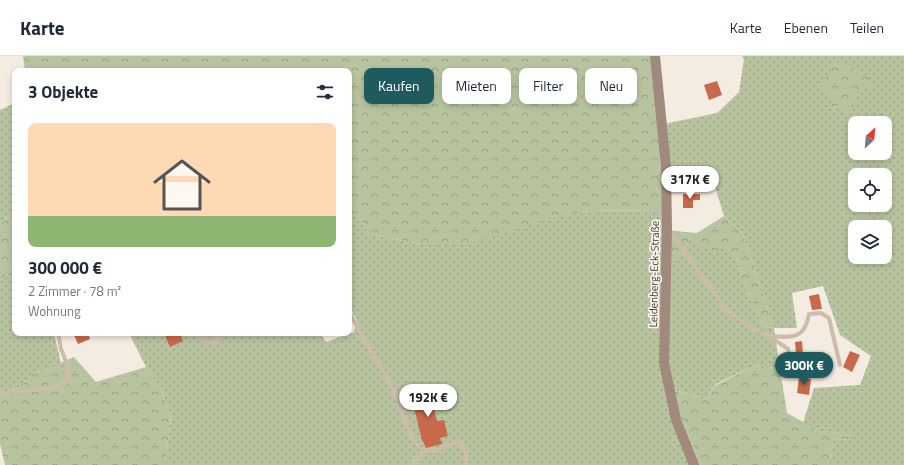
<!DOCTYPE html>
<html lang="de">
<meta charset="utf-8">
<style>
body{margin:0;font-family:"Titillium Web",sans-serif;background:#f2f2f3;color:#1f2937;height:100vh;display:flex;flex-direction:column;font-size:15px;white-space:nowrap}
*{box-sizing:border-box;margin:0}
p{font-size:13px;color:#747a83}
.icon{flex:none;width:22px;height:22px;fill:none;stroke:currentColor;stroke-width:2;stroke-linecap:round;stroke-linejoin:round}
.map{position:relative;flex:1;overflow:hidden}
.panel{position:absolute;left:12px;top:12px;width:340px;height:268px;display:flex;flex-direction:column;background:#fff;border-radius:8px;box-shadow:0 2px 6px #0003}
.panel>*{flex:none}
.top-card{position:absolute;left:364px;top:12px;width:380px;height:36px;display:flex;gap:8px}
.needle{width:26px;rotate:26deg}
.controls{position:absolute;left:848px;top:60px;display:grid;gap:8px}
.controls a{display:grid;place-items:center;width:44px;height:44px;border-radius:8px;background:#fff;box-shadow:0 2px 6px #0003;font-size:20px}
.price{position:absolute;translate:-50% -34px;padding:0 9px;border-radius:14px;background:#fff;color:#222;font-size:13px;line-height:26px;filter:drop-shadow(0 1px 2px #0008)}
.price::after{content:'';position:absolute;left:50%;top:24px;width:12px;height:9px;margin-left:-6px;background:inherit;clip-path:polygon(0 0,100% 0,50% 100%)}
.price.on{background:#1f5a5e;color:#fff}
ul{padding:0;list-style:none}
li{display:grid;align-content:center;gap:8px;height:212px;padding:0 16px}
li span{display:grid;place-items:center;height:124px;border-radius:8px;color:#555}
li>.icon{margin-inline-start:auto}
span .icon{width:72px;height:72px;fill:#fffc;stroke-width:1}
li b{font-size:17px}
h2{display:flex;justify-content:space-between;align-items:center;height:48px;padding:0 16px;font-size:17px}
.chip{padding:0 14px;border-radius:8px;background:#fff;box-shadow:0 2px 6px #0003;font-size:14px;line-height:36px}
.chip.on{background:#1f5a5e;color:#fff}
header{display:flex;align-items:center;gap:24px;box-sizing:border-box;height:56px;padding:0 20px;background:#fff;border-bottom:1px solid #e0e1e3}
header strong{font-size:19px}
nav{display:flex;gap:22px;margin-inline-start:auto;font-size:14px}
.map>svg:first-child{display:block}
</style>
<header>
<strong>Karte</strong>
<nav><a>Karte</a><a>Ebenen</a><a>Teilen</a></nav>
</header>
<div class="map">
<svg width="904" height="409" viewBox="0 0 904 409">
<defs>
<pattern id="grass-dots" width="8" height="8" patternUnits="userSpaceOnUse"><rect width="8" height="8" fill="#b8c4a0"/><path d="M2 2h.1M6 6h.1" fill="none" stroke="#97a083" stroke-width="1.8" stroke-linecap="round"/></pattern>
<pattern id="forest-crowns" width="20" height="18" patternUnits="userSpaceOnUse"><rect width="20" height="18" fill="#b8c4a0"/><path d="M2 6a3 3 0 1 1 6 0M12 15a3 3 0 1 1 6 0" fill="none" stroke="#97a083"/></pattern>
</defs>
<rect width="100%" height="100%" fill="#f4ebe1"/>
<!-- grass -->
<g fill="url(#grass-dots)" fill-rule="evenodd">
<path d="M742 0H904V409H829L833 384 852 383V378L819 375 803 367 814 332 860 329 871 300 840 279 823 230 792 237 797 272H774L780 313 756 309 716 328 705 343 675 334 687 376 701 409H165L171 362 161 333 146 311 129 277H320L326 286 354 276 357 264 349 250V159L357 157 369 178 421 188 590 155 663 154 682 200 689 183 701 188 726 191 736 201 745 230 763 271 774 272 743 178 724 160 715 131 664 133 659 69 717 57 739 36 744 3ZM873 25 830 52 833 42ZM855 67H885V97H855ZM855 119H885V149H869L867 156 872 171H885V181L887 182 885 201H855V171H862L856 153 846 139 855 133Z"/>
<polygon points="15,47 15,155 0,168 0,54"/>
<polygon points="15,210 15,277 54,277 61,307 32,319 18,332 0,337 0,225"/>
</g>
<!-- forest -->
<g fill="url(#forest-crowns)">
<polygon points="23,0 651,0 659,69 663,154 590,155 537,166 469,188 421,188 369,178 357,157 349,159 349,15 25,15"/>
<polygon points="835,5 849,9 873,25 870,33 858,34 850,59 840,49 829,52 833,42 821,30"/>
<polygon points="855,133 855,149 869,149 867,156 872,171 862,171 856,153 848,148 846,139"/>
<polygon points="15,155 15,210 0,225 0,168"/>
<polygon points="724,160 743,178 774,272 763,271 745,230 736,201 726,191 713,197 689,183 682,200 669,208 665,174 697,177"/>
<polygon points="885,181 894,194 885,195"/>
<polygon points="74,301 96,326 146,311 161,333 171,362 165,409 5,409 0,388 0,337 18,332 32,319"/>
<polygon points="756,309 780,313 787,357 819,375 852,377 852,383 833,384 829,409 701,409 687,376 674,334 705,343 716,329"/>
</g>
<!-- building -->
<g fill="#c8694b">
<polygon points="717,25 722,39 709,44 704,29"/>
<polygon points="683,138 700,138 700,144 693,144 693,152 683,152"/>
<polygon points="819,238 822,253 812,254 809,240"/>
<polygon points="73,277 88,277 90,283 78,288"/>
<polygon points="164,277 180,277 183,285 170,291"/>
<polygon points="802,285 803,298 806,298 806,310 796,310 794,304 794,298 796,298 795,286"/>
<polygon points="850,295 860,299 852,316 843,311"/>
<polygon points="799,321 811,323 809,339 797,337"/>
<polygon points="429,329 437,365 444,364 448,380 440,382 442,388 426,392 423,385 422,385 410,334"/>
</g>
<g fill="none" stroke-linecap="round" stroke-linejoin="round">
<!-- lane -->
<g stroke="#cdbbac" stroke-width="4">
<polyline points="669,174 725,252 751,272 769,280 788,293 794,316"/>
<polyline points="349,256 391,330 413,384 423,395"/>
<polyline points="196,277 203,283 215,287 222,277"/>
<path d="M770 280C792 282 805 283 809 258L821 257 829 262 840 309"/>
<polyline points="0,337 54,332 67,325 67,308 61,293 58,277"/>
<polyline points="412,409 423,395 436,395 453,387 461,388 467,399 464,409"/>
</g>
<!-- secondary -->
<polyline stroke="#a18a7d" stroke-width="10" points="655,0 666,111 667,172 664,307 676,364 694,409"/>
</g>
<g text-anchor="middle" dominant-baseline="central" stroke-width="3.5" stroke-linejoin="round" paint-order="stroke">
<!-- street labels -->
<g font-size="11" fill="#3b302b" stroke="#fbf5ee">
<text transform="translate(654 218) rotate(-89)">Leidenberg-Eck-Straße</text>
</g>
</g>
</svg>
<div class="controls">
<a><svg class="needle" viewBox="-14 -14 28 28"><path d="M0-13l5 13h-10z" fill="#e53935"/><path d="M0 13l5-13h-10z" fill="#747a83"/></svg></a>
<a><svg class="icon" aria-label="locate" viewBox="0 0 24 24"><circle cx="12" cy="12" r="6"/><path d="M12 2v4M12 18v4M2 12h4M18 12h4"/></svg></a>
<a><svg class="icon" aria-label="layers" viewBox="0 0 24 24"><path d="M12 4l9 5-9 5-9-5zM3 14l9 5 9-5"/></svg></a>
</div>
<b class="price" style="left:690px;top:144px">317K €</b>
<b class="price on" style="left:804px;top:330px">300K €</b>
<b class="price" style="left:428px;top:362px">192K €</b>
<div class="top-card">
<a class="chip on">Kaufen</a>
<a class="chip">Mieten</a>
<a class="chip">Filter</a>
<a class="chip">Neu</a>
</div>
<section class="panel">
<h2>3 Objekte<svg class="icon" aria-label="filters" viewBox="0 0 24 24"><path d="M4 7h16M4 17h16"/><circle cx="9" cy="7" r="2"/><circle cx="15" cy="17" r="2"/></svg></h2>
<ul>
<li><span style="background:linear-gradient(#ffd9b3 75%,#8fb573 0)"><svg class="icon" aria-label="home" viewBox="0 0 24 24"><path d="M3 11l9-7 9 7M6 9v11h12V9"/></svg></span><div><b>300 000 €</b><p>2 Zimmer · 78 m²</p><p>Wohnung</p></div></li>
</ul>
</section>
</div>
